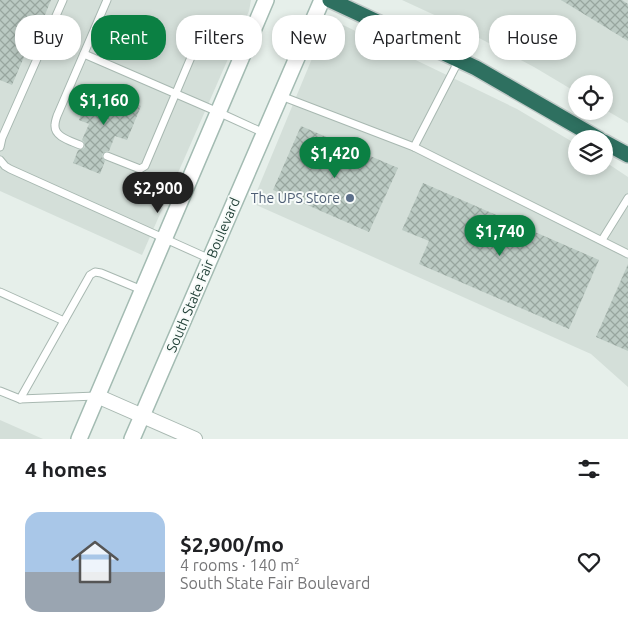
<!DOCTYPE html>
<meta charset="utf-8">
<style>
body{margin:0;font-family:Ubuntu,sans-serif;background:#f6f6f6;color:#202124;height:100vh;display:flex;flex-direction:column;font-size:19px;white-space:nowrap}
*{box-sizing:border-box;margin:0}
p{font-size:16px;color:#757577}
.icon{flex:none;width:28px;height:28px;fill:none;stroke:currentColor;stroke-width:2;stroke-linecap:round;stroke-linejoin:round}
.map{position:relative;height:439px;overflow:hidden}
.sheet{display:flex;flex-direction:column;background:#fff;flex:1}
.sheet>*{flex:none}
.guide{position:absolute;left:15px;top:15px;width:599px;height:45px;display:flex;gap:10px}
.controls{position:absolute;left:568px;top:75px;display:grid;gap:10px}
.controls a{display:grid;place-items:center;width:45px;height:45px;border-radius:50%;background:#fff;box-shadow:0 2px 8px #0003;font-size:25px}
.price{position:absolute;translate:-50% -42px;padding:0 11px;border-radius:18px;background:#0b8043;color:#fff;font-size:16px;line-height:32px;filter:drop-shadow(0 1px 2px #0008)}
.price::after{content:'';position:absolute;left:50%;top:30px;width:15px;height:11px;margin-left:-8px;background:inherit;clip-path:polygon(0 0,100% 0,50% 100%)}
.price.current{background:#222;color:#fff}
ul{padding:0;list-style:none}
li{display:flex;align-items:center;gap:15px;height:125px;padding:0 25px}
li+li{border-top:1px solid #e0e0e0}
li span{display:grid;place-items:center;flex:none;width:140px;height:100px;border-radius:15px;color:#555}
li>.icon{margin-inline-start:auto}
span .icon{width:60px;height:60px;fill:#fffc;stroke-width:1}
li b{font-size:21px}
h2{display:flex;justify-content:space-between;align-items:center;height:60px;padding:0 25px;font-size:21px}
.tag{padding:0 18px;border-radius:20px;background:#fff;box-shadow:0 2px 8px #0003;font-size:18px;line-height:45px}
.tag.current{background:#0b8043;color:#fff}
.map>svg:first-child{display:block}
</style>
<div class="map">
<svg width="628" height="439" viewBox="0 0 628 439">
<defs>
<pattern id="building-cross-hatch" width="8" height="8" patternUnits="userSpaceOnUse" patternTransform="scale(1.25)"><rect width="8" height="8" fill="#bbcac3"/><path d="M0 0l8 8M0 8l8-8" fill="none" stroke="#98a69f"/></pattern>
</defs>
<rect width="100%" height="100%" fill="#e6efea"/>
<!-- built -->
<g fill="#d4dfd9">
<polygon points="0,0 251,0 249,11 142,255 0,191"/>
<polygon points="402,0 628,0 628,123 604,109 604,84 576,84 576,92 534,67 441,18"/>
<polygon points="332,24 341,24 517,109 576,144 576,166 604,166 604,161 628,177 628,387 591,354 252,203 323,32"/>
<polygon points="0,420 43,439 0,439"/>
</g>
<!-- building -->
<g fill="url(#building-cross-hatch)">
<polygon points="0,0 51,0 36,37 38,38 33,52 27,50 12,85 0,80"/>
<polygon points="561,0 622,0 628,4 628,41"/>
<polygon points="93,86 141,106 127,140 115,136 109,151 106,151 102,154 102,157 105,161 100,174 73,163 78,150 83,149 85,147 84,142 82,140 89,124 79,120"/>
<polygon points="301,126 398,168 369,232 273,190"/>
<polygon points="423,183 599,260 569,329 419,264 429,241 402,230"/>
<polygon points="628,264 628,351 596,337"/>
</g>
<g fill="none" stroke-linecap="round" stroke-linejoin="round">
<!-- lane casing -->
<g stroke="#a8b8b1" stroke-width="9">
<g id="lane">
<polyline points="84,54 218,112 264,133"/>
<polyline points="281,96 414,147 628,254"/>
<path d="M80 145C71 141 54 137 55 125 55 122 56 119 57 116L107 0"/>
<polyline points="0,147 2,138 63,0"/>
<polyline points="414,147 459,60"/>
<polyline points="107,156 140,169 145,166 200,36"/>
<polyline points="0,160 5,166 10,169 210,259"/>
<polyline points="602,240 628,198"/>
<polyline points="0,292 64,321"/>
<polyline points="0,391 20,399 96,396"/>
<polyline points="20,399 90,275 95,272 101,273 142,290"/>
</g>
</g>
<!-- street casing -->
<g stroke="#a8b8b1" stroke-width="16">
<polyline id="street" points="97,396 195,439"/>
</g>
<!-- secondary casing -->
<g stroke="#a3bbb2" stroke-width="18">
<g id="secondary">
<polyline points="79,439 266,0"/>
<polyline points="132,439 322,0"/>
</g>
</g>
<!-- highway casing -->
<g stroke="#c1cac8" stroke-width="18">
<g id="highway">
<polyline points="330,0 476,68 599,139"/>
<polyline points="604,142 628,155"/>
</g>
</g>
<!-- lane -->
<use href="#lane" stroke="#fff" stroke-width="7"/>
<!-- street -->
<use href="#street" stroke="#fff" stroke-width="14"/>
<!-- secondary -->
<use href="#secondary" stroke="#fff" stroke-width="15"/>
<!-- highway -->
<use href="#highway" stroke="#2e7060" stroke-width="15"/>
</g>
<!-- markers -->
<circle fill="#5c6f8a" stroke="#f7fbf9" stroke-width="2" cx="350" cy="198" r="5"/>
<g text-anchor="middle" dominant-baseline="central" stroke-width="4" stroke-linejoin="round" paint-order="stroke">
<!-- service labels -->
<g font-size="14" fill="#4e5e75" stroke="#f7fbf9" text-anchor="end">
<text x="340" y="198">The UPS Store</text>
</g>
<!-- street labels -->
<g font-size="14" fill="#234239" stroke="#f7fbf9">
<text transform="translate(203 275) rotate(-67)">South State Fair Boulevard</text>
</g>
</g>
</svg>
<div class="controls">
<a><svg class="icon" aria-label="locate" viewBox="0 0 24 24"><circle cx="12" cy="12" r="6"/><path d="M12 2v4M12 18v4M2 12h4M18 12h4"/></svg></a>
<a><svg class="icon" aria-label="layers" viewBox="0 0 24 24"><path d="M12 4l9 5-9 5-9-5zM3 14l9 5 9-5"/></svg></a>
</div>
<b class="price" style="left:104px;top:126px">$1,160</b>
<b class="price" style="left:335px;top:179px">$1,420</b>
<b class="price current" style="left:158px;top:214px">$2,900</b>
<b class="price" style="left:500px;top:257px">$1,740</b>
<div class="guide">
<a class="tag">Buy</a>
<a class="tag current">Rent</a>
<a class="tag">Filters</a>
<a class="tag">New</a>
<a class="tag">Apartment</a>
<a class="tag">House</a>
</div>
</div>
<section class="sheet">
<h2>4 homes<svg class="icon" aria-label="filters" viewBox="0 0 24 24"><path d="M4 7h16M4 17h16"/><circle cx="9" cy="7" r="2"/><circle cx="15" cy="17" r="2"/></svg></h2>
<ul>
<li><span style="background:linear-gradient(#a9c7e8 60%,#9aa5b1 0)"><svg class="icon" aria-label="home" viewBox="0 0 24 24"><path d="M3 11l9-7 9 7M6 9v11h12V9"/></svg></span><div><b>$2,900/mo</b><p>4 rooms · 140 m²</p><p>South State Fair Boulevard</p></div><svg class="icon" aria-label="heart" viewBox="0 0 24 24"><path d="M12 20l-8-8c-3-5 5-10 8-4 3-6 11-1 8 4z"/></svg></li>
</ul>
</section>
